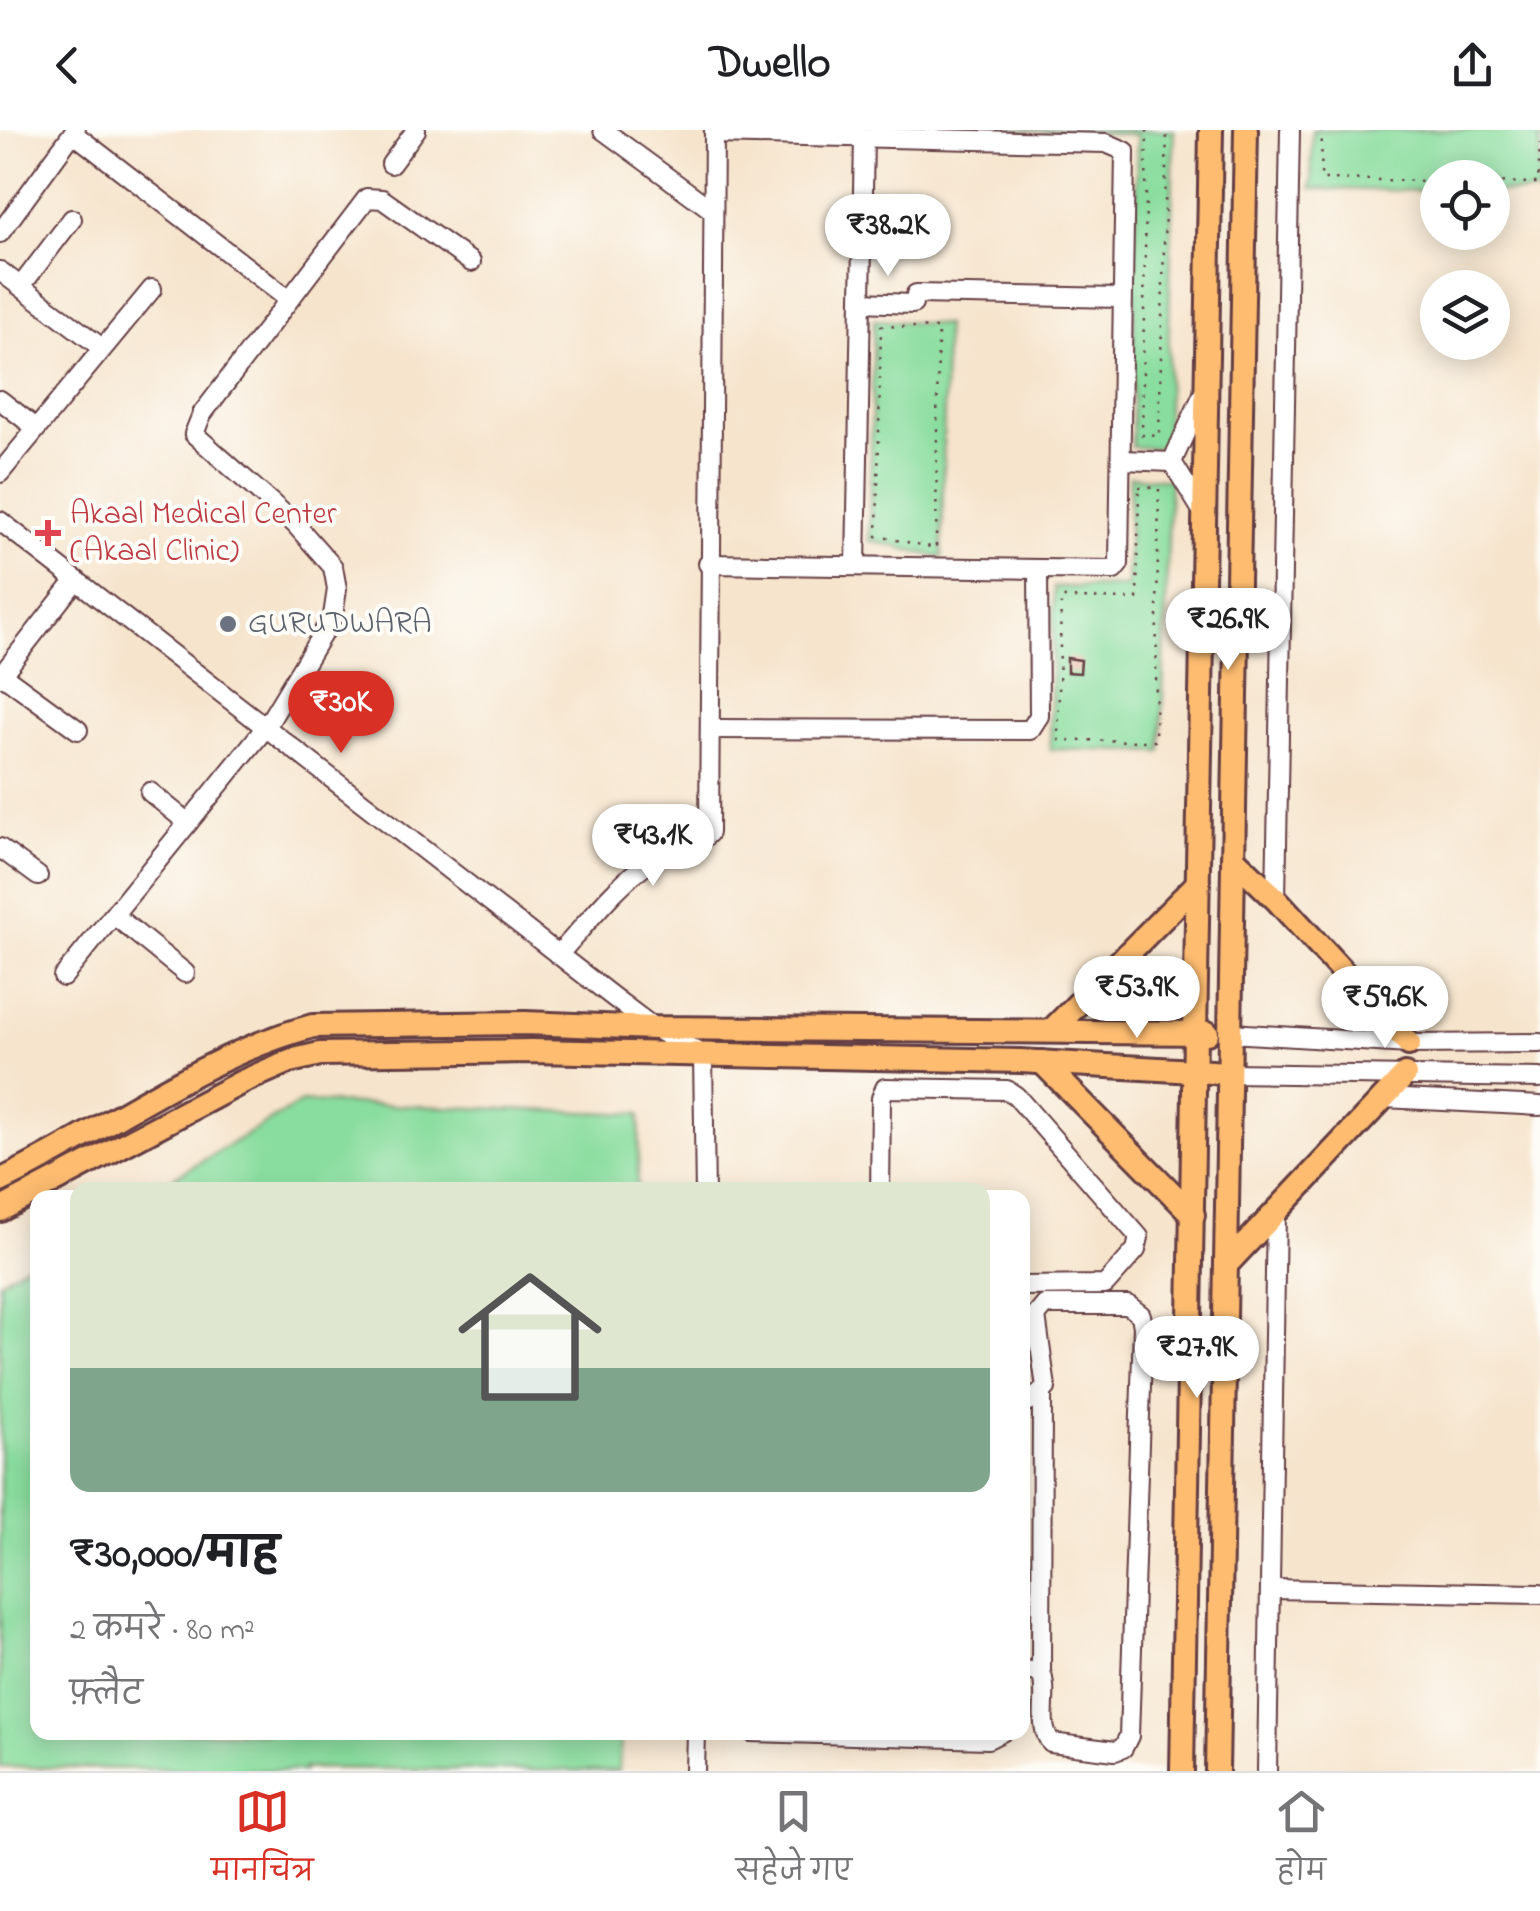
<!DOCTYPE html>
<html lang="hi">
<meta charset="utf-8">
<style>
body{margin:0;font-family:"Indie Flower","Playpen Sans Deva",sans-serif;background:#f2f2f2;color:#202124;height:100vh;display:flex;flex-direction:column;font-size:38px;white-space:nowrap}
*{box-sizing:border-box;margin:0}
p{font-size:32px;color:#757577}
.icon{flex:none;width:55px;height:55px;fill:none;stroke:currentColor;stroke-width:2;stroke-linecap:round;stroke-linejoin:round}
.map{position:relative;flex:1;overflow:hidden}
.details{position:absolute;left:30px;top:1060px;width:1000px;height:550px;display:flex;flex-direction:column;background:#fff;border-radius:20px;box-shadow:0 5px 25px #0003}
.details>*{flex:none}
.fabs{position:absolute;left:1420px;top:30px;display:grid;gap:20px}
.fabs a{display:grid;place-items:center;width:90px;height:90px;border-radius:50%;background:#fff;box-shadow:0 5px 25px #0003;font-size:50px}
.price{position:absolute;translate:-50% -85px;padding:0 22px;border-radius:35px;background:#fff;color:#222;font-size:32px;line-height:65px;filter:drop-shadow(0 2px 5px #0008)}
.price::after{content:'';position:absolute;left:50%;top:60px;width:30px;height:22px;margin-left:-15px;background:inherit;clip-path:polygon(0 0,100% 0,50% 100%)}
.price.active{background:#d93025;color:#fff}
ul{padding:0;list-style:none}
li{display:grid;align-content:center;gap:20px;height:530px;padding:0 40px}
li span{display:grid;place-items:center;height:310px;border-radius:20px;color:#555}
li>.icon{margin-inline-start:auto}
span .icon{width:180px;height:180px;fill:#fffc;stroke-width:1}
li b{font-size:42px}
header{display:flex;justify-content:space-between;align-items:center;height:130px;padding:0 40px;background:#fff;font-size:45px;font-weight:700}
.menu{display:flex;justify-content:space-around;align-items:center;height:140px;border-top:2px solid #e0e0e0;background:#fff;font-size:28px;color:#757577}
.menu a{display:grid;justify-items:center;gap:5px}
.menu .active{color:#d93025}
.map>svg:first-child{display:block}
</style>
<header><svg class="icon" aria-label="back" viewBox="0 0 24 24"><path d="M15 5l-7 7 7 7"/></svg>Dwello<svg class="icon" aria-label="share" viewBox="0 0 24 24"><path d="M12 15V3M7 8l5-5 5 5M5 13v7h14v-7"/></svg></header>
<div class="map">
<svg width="1540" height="1641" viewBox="0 0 1540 1641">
<rect width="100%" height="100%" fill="#fdfcf7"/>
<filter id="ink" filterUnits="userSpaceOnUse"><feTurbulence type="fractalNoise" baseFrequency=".01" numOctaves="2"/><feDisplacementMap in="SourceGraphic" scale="20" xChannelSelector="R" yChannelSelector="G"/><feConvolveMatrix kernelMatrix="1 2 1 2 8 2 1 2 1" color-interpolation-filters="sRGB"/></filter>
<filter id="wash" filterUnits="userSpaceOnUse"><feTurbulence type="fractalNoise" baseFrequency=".0048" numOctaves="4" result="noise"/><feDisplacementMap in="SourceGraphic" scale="40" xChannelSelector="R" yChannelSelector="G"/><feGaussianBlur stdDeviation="2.25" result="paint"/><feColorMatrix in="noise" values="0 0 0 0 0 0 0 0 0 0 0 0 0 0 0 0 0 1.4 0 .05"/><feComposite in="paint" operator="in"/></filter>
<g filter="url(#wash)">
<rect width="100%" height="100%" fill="#f6e4cc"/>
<!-- green -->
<g fill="#89dd9e" stroke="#6a7e64" stroke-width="2.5">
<polygon points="1010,0 1174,0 1166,318 1132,317 1137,5"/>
<polygon points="1312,0 1540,0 1540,63 1493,62 1492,48 1438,48 1437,61 1311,59"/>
<polygon points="874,190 945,195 942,428 869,410"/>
<polygon points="1130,346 1170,350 1161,622 1050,619 1054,457 1127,457"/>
<polygon points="302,972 640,984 637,1067 141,1067"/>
<polygon points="37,1128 38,1602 621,1603 619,1641 304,1638 304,1641 0,1637 0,1151"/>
</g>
<g id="blocks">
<!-- building -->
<polygon fill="#e8ad9b" points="1067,528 1081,530 1080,543 1067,542"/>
</g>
</g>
<g filter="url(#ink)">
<use href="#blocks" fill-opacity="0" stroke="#643d43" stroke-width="2.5"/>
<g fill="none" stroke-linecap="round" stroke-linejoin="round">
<!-- minor casing -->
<g stroke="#643d43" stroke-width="22">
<g id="minor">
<polyline points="603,0 712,80"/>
<polyline points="73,3 288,169"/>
<polyline points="391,34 416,0"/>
<polyline points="0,103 75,0"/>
<polyline points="0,141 102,218"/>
<polyline points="21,156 72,89"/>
<polyline points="916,164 1121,168"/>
<polyline points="861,172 913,174"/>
<polyline points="0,270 36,298"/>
<polyline points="1123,330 1172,332"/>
<polyline points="1172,332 1203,264"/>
<polyline points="1172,332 1204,384"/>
<polyline points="0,343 152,159"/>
<polyline points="0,391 613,867 654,898 703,925 705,1068"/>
<polyline points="708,434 1114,440 1119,434 1125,21 1106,13 714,4"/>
<polyline points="856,436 864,8"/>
<polyline points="0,543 78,600"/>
<polyline points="0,547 76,450"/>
<polyline points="710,599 1030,600 1039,586 1038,439"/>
<polyline points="150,662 188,693"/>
<polyline points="0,718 38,746"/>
<polyline points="1276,769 1290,0"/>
<polyline points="114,785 185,843"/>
<path d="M558 825C588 792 616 754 653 729 670 717 695 718 709 703L714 0"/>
<polyline points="63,847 266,597 333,486 337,459 333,437 295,394 194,304 202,284 367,68 382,69 471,132"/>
<polyline points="1230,903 1409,914 1540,913"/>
<polyline points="1229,943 1540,948"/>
<polyline points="1384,968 1540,976"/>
<polyline points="880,1068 881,968 885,958 1007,960 1016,966 1139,1107 1136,1120 1105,1155 1022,1156"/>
<path d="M1022 1272 1031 1271 1046 1258 1036 1186 1045 1175H1128L1141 1185 1143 1197 1129 1606 1123 1618 1115 1621 1051 1613C1036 1593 1050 1565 1041 1542L1022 1540"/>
<polyline points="1271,1459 1540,1464"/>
<polyline points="1041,1542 1042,1264"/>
<polyline points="751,1602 988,1609 1002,1602"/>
<polyline points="695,1641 696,1602"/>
<polyline points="1267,1641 1276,1081"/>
</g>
</g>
<!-- major casing -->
<g stroke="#643d43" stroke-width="28">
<g id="major">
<polyline points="1233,728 1276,769 1409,914"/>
<polyline points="1051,901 1198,753"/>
<polyline points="1042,932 1193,1085"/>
<path d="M0 1051C104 1001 201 926 313 896L525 893 654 898 1207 903"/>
<polyline points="0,1080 242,952 290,931 320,924 531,921 1020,931 1229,943"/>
<polyline points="1226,1135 1405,945"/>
<polyline points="1182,1641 1211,0"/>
<polyline points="1217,1641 1246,0"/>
</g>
</g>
<!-- path -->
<g stroke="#643d43" stroke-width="2.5" stroke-dasharray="2.5 8" stroke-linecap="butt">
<polyline points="1147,0 1142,305 1159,306 1167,0"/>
<polyline points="1322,0 1321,49 1438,51"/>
<polyline points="1492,52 1538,53 1540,14"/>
<polygon points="881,196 938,198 936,418 877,406"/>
<polygon points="1139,357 1159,358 1155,611 1058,610 1061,468 1137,469"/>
</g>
<!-- minor -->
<use href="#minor" stroke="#fff" stroke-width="18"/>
<!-- major -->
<use href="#major" stroke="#fdbc70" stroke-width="22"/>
</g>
</g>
<!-- markers -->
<path fill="#e0444e" stroke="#fdfcf7" stroke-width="4" d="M43 388h10v10h10v10h-10v10h-10v-10h-10v-10h10z"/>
<circle fill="#6b7280" stroke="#fdfcf7" stroke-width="4" cx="228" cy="494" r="10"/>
<g text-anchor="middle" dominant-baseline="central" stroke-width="8" stroke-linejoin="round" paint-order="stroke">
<!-- health labels -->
<g font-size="32" fill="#be3a42" stroke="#fdfcf7" text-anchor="start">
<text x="70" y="385">Akaal Medical Center<tspan x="70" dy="37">(Akaal Clinic)</tspan></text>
</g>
<!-- worship labels -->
<g font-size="32" fill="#5b616d" stroke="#fdfcf7" text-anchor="start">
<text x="248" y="494">GURUDWARA</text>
</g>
</g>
</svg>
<div class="fabs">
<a><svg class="icon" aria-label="locate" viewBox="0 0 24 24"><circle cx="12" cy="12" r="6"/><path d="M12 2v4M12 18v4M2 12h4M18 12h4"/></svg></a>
<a><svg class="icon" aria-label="layers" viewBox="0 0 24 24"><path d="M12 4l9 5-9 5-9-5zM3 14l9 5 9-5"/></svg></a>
</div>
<b class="price" style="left:888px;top:149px">₹38.2K</b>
<b class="price" style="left:1228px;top:543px">₹26.9K</b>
<b class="price active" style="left:341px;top:626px">₹30K</b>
<b class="price" style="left:653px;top:759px">₹43.1K</b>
<b class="price" style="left:1137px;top:911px">₹53.9K</b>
<b class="price" style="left:1385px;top:921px">₹59.6K</b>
<b class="price" style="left:1197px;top:1271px">₹27.9K</b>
<section class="details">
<ul>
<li><span style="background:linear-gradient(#dfe7d0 60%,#7fa58c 0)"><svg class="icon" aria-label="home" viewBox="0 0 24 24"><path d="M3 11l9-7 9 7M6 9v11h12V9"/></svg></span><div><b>₹30,000/माह</b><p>2 कमरे · 80 m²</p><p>फ़्लैट</p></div></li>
</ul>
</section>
</div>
<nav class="menu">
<a class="active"><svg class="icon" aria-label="map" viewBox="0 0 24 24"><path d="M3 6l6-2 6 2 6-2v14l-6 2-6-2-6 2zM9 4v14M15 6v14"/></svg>मानचित्र</a>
<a><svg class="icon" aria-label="saved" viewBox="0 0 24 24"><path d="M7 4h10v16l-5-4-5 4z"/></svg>सहेजे गए</a>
<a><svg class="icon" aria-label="home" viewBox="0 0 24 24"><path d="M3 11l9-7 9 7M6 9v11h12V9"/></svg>होम</a>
</nav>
